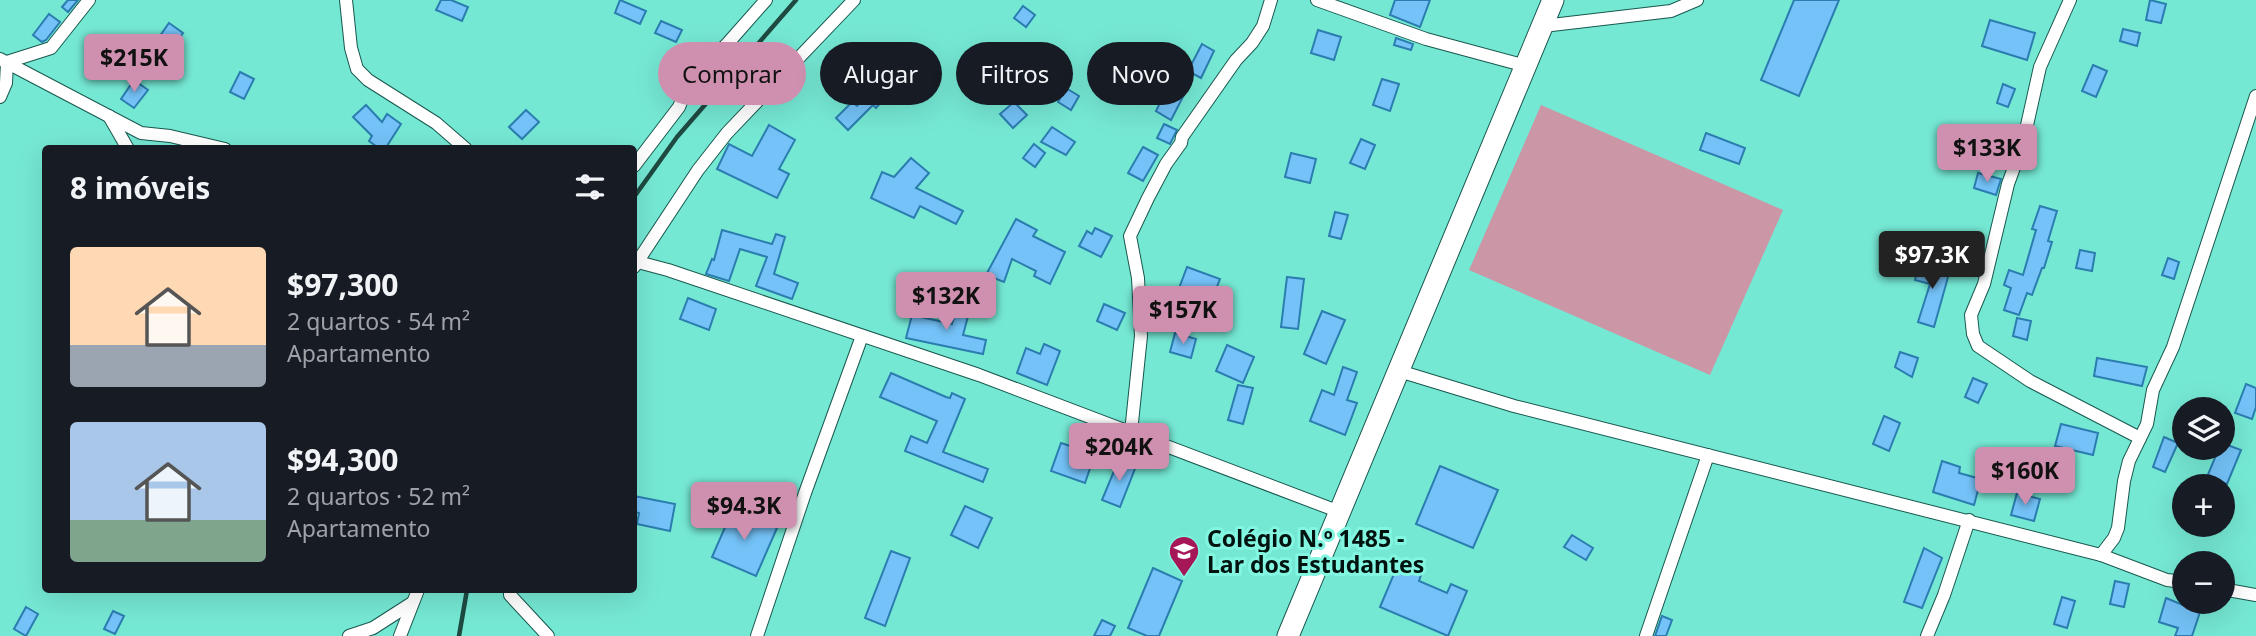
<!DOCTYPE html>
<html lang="pt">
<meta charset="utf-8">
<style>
body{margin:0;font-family:"Noto Sans",sans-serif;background:#20242c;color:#f1f3f6;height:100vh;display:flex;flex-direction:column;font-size:26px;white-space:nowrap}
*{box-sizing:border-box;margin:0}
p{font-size:23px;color:#9ea1a6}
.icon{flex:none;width:38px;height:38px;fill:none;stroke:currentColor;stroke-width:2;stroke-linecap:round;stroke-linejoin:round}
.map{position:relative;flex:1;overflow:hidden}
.drawer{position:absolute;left:42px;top:145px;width:595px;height:448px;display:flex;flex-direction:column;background:#171b24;border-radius:7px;box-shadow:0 7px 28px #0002}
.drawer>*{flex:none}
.guide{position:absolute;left:658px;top:42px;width:665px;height:63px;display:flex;gap:14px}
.fabs{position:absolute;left:2172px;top:397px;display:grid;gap:14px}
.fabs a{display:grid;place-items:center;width:63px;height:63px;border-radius:50%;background:#171b24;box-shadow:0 7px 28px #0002;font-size:35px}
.price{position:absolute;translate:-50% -60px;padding:0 16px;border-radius:7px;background:#cf90af;color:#111;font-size:23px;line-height:46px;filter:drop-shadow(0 2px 4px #0008)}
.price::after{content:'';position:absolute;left:50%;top:42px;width:21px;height:16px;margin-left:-10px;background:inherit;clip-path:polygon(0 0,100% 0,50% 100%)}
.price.selected{background:#222;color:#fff}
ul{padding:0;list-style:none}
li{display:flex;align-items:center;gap:21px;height:175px;padding:0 28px}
li span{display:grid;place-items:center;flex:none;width:196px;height:140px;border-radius:7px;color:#555}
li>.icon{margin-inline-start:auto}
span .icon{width:84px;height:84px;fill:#fffc;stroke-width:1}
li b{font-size:30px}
h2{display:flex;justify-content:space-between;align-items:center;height:84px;padding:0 28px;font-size:30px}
.pill{padding:0 24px;border-radius:32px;background:#171b24;box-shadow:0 7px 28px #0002;font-size:24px;line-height:63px}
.pill.selected{background:#cf90af;color:#111}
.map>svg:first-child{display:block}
</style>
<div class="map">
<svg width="2256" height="636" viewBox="0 0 2256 636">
<rect width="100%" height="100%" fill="#75e8d4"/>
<!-- pitch -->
<polygon fill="#cb96a5" points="1541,105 1783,210 1710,375 1469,270"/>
<!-- building -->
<g fill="#74c2f8" stroke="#2b7daf" stroke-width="2">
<polygon points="68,0 78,0 68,12 62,7"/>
<polygon points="441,0 451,0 468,7 462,21 436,10"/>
<polygon points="620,0 646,11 640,24 615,13"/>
<polygon points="1395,0 1430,0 1420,27 1390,15"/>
<polygon points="1794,0 1839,0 1799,96 1761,80"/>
<polygon points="2150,0 2166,4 2161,23 2146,20"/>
<polygon points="1023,6 1035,15 1026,27 1014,18"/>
<polygon points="49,14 60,22 46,40 42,42 33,35"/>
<polygon points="1990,20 2035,33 2027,60 1982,46"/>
<polygon points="661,21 682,30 676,42 655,33"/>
<polygon points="169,23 183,33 171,50 157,40"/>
<polygon points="2123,29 2140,33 2137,46 2120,41"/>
<polygon points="1318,30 1341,37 1334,60 1311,53"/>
<polygon points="1396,38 1413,44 1411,50 1394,45"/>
<polygon points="1202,44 1214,51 1201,78 1188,71"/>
<polygon points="897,56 914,70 899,87 896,85 876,108 873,105 848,130 836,118 852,102 857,106 885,76 883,74"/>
<polygon points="2093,65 2107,71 2096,97 2082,91"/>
<polygon points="240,72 254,79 244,99 230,92"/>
<polygon points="1382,79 1399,84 1390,111 1373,105"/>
<polygon points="134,80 148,90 134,108 121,99"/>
<polygon points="1169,84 1185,93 1171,120 1156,111"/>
<polygon points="2003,84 2015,89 2008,107 1997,103"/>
<polygon points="1066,88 1079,96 1071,110 1058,102"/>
<polygon points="1014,102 1027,115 1013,128 1000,114"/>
<polygon points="366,105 382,122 387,114 401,124 385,149 380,149 369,141 372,136 353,117"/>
<polygon points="526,110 539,122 522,139 509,127"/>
<polygon points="1164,124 1177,130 1170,144 1157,138"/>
<polygon points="769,125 795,140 779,169 789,174 777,198 717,169 729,144 752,156"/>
<polygon points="1052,127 1075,142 1066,155 1041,142"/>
<polygon points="1706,133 1745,148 1739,164 1700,150"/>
<polygon points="1361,139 1375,145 1365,169 1350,163"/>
<polygon points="1034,144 1045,153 1035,167 1023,158"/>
<polygon points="1143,147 1158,155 1143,181 1128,173"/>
<polygon points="1291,153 1316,159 1310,183 1285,177"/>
<polygon points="911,158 929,173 916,188 963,211 956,224 920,206 914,218 871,198 882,172 894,177"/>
<polygon points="1978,173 2001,179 1996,195 1974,188"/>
<polygon points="2040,206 2057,211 2048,241 2052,242 2044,268 2042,268 2032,295 2027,293 2019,315 2004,310 2011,288 2004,285 2009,270 2023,275 2036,230 2032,229"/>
<polygon points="1335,212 1348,215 1341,239 1329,236"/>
<polygon points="1016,219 1037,230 1033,236 1065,252 1050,284 1034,276 1036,271 1012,259 1004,282 986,275"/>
<polygon points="1095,228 1112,236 1101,257 1079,246 1087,231 1092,234"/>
<polygon points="722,230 772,244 776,234 785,237 774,274 798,283 792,299 756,286 767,257 740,249 729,281 706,274 712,259 714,260"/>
<polygon points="2080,250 2095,253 2092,271 2076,268"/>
<polygon points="2168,258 2179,262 2174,279 2162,275"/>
<polygon points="1920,261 1950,270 1934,327 1918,322 1930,284 1915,280"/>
<polygon points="1187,267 1220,279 1210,304 1178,291"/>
<polygon points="1287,277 1304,279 1298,329 1281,327"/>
<polygon points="688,298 716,309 709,330 680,319"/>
<polygon points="958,302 971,305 963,335 986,340 983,354 906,338 912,315 952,324"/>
<polygon points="1104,304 1125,313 1117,330 1097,321"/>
<polygon points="1322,311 1345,320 1326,364 1304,354"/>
<polygon points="2017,318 2031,321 2027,340 2013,336"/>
<polygon points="1175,333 1196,339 1191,358 1170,352"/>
<polygon points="1044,344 1060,351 1047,385 1017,373 1026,348 1040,354"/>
<polygon points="1227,345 1254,357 1243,383 1216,371"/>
<polygon points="1900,352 1918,358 1912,377 1895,367"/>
<polygon points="2097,358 2147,367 2142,386 2094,376"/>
<polygon points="1343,367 1357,372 1347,400 1357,403 1345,435 1310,421 1322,390 1334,395"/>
<polygon points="891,373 946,397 950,398 952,393 965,399 943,452 988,469 983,482 905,451 911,436 927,443 937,421 880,397"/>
<polygon points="1973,378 1987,384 1978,403 1965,397"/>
<polygon points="2246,384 2256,388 2256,407 2252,419 2235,413"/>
<polygon points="1238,385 1253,388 1243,424 1228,420"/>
<polygon points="1884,416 1900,423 1889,451 1873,444"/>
<polygon points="2061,424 2098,433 2093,455 2055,446"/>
<polygon points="2164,437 2178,443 2165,472 2153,467"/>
<polygon points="1061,443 1095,454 1085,483 1051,471"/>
<polygon points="2222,443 2241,450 2227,484 2207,477 2219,448 2222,448"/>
<polygon points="1119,459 1136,466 1120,507 1102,500"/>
<polygon points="1942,461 1960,467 1959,473 1981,479 1974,505 1933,492"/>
<polygon points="1440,466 1498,490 1473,548 1416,524"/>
<polygon points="2017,493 2040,499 2034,521 2011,515"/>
<polygon points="634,496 675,504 670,531 637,524 639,513 634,512"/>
<polygon points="965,506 992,518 978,548 951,535"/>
<polygon points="733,509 777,528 756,576 712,557"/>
<polygon points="1572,535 1593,548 1586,560 1564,547"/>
<polygon points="1924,548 1942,558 1922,608 1904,602"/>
<polygon points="891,551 910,558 885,626 865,618"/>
<polygon points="1399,562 1422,572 1419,581 1447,593 1451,584 1467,591 1448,636 1380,607"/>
<polygon points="1153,568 1182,581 1159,636 1147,636 1128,628"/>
<polygon points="2115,581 2129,584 2124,607 2110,604"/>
<polygon points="2062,597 2075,601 2067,628 2054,624"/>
<polygon points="2166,598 2200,612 2192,636 2175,636 2178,628 2159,622"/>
<polygon points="26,607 38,614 26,636 14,629"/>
<polygon points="113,611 124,616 115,634 104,629"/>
<polygon points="1662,616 1672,620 1666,636 1655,636"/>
<polygon points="1102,620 1115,626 1110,636 1094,636"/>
</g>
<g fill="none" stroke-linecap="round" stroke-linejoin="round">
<!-- street casing -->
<g stroke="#18584e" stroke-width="14">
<g id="street">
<polyline points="346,0 351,48 357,69 368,80 436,123 466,149"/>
<polyline points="1317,0 1426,39 1526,66"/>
<polyline points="2070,0 2040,67 2023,143 2008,184 1984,284 1971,315 1973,334 1978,346 2030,381 2140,438"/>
<polyline points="1543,26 1671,11 1697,0"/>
<polyline points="0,59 141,133 170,136 225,149"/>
<polyline points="7,62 51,48 89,0"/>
<polyline points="0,97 6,83 7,62"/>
<polyline points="109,116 128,149"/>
<polyline points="634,166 679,107 689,82 728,43 766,0"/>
<polyline points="634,261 668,270 979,375 1340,512"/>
<polyline points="634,267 698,170 727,133 854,0"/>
<polyline points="1399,371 1514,406 2101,555 2167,580 2184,582"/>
<polyline points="1131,432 1141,336 1138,278 1130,236 1148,198 1166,164 1181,143 1182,137 1236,60 1252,43 1263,26 1271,0"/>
<polyline points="2101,555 2114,538 2118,528 2124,481 2129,461 2147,424 2153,390 2173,347 2256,96"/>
<polyline points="2222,589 2256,595"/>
<polyline points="510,590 510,595 548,636"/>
<polyline points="349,636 373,628 412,603"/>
<polyline points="400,636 418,590"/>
<polyline points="757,636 805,493 862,336"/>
<polyline points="1646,636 1708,455"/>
<polyline points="1927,636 1944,595 1969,520"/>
</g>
</g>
<!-- primary casing -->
<g stroke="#18584e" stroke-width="23">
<polyline id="primary" points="1288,636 1553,0"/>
</g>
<!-- street -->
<use href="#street" stroke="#fff" stroke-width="12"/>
<!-- primary -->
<use href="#primary" stroke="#fff" stroke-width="21"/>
<!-- rail -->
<g stroke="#1e4a42" stroke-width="4.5">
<polyline points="634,197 677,137 796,0"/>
<polyline points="459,636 467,590"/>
</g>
</g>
<!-- icons -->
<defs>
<g id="school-pin" transform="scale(1.575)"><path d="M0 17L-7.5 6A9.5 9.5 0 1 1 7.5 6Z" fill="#a61758" stroke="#83f6e1"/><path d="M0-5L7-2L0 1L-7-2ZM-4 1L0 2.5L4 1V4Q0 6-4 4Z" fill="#fff"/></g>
</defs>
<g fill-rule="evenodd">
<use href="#school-pin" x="1184" y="551"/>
</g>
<g text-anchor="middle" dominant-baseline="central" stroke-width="6" stroke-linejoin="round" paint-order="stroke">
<!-- poi labels -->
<g font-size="23" font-weight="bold" fill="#00130f" stroke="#83f6e1" text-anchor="start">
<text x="1207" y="538">Colégio N.º 1485 -<tspan x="1207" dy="26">Lar dos Estudantes</tspan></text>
</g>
</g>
</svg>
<div class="fabs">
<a><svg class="icon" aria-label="layers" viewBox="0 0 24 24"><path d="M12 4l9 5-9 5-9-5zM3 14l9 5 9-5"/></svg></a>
<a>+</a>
<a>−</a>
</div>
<b class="price" style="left:134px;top:94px">$215K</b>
<b class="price" style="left:1987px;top:184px">$133K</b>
<b class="price selected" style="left:1932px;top:291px">$97.3K</b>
<b class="price" style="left:946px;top:332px">$132K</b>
<b class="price" style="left:1183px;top:346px">$157K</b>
<b class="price" style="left:1119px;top:483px">$204K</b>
<b class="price" style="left:2025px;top:507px">$160K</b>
<b class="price" style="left:744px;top:542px">$94.3K</b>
<div class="guide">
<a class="pill selected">Comprar</a>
<a class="pill">Alugar</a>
<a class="pill">Filtros</a>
<a class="pill">Novo</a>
</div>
<section class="drawer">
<h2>8 imóveis<svg class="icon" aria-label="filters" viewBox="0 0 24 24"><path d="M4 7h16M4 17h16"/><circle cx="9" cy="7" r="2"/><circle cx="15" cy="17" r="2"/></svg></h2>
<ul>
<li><span style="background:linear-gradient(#ffd9b3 70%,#9aa5b1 0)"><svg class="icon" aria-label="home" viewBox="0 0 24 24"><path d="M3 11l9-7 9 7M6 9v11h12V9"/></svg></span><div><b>$97,300</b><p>2 quartos · 54 m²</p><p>Apartamento</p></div></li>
<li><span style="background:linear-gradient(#a9c7e8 70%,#7fa58c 0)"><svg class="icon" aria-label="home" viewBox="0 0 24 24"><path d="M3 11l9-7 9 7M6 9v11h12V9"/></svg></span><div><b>$94,300</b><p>2 quartos · 52 m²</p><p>Apartamento</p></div></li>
</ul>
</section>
</div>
